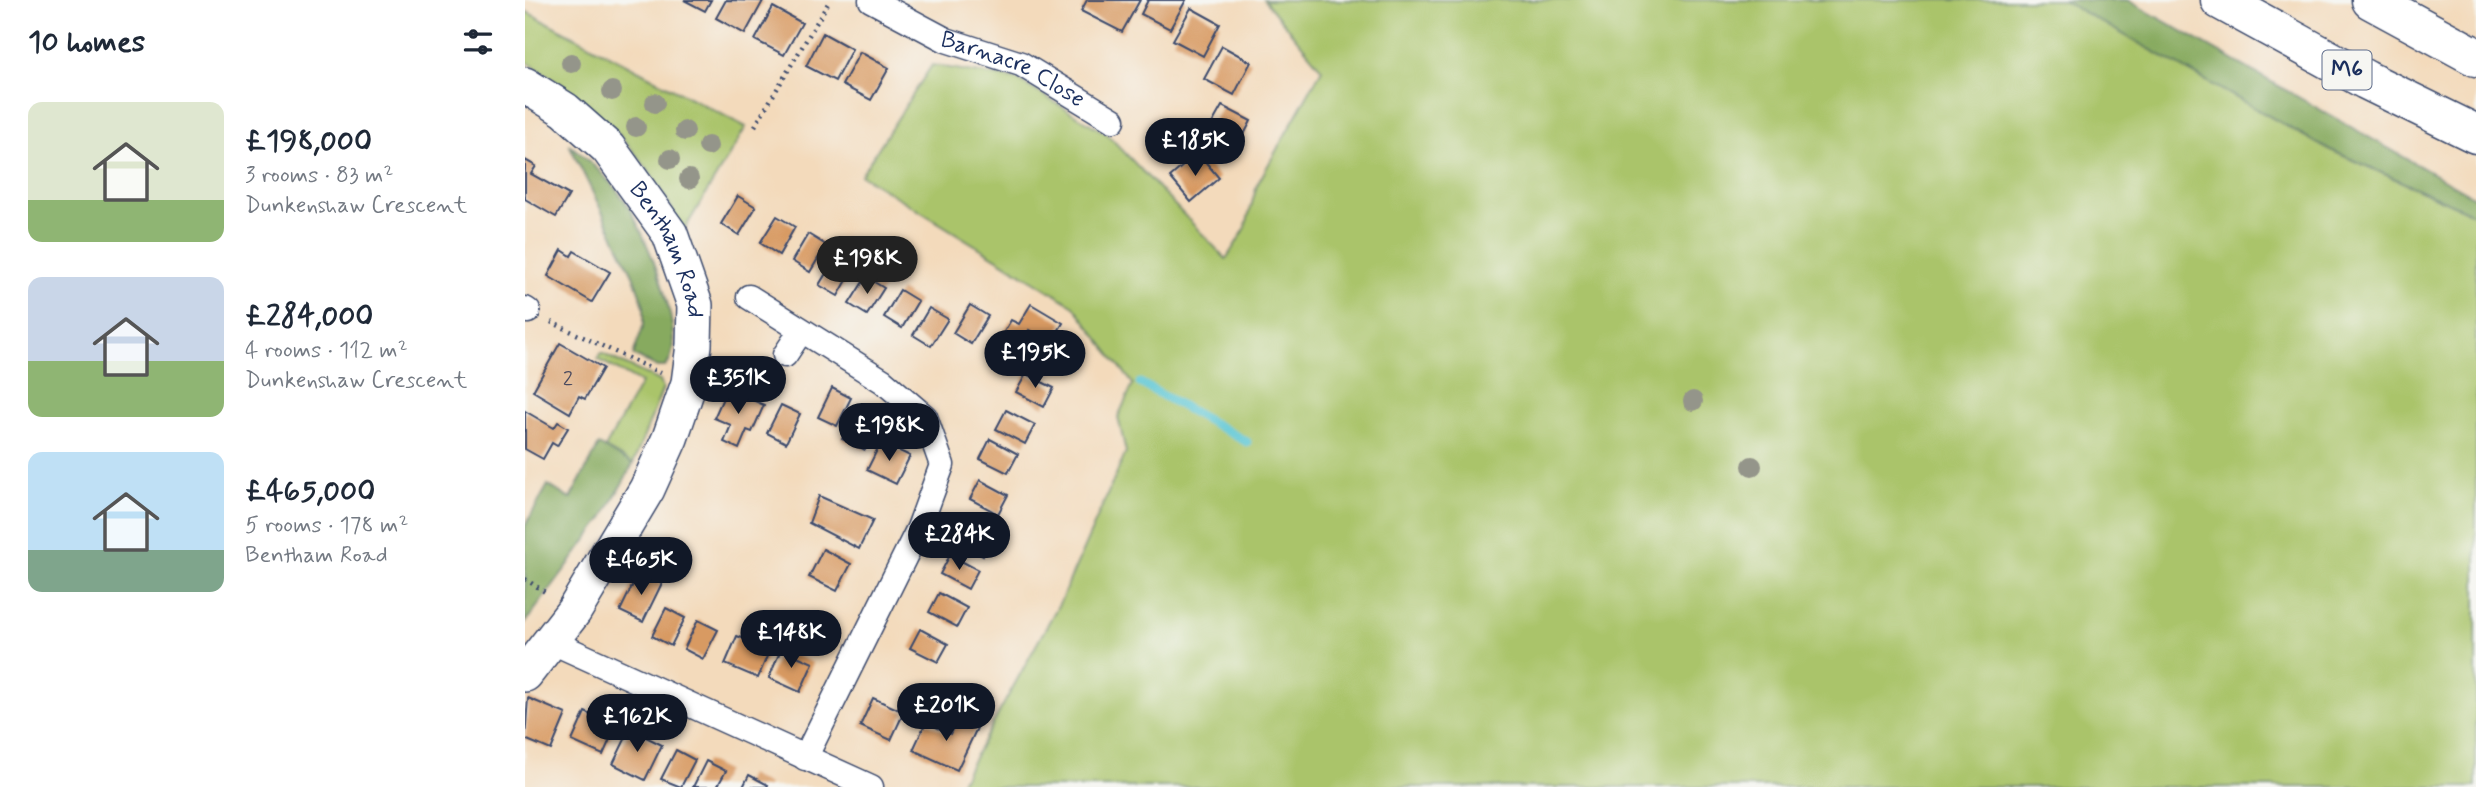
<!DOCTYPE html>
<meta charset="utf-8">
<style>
body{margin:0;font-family:Mynerve,sans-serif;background:#f6f6f7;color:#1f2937;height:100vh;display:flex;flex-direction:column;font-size:26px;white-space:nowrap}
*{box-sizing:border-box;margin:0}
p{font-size:23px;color:#747a83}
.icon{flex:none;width:38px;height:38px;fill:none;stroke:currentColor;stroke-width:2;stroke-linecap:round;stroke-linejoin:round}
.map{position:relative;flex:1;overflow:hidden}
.drawer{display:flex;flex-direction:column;background:#fff;width:525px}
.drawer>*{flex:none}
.price{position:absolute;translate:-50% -60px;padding:0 16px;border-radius:24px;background:#111827;color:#fff;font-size:23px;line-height:46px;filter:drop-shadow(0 2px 4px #0008)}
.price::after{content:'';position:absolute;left:50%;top:42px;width:21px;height:16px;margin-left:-10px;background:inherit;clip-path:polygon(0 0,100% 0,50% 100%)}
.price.active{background:#222;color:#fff}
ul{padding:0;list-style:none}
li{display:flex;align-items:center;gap:21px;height:175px;padding:0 28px}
li span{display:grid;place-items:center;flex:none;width:196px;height:140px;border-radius:14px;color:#555}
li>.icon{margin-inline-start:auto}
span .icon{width:84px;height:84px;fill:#fffc;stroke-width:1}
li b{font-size:30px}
h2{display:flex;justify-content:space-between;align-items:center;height:84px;padding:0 28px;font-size:30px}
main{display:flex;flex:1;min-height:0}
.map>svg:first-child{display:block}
</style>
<main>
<section class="drawer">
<h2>10 homes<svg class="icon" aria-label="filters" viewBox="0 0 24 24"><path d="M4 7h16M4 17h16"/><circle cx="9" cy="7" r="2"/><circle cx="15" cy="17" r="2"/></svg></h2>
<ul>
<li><span style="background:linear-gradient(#dfe7d0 70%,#8fb573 0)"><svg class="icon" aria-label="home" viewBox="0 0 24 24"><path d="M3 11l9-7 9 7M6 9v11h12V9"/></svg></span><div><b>£198,000</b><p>3 rooms · 83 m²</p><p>Dunkenshaw Crescent</p></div></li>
<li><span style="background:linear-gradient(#c9d6e8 60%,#8fb573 0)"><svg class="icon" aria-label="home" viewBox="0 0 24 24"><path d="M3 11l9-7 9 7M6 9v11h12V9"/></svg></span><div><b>£284,000</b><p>4 rooms · 112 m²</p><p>Dunkenshaw Crescent</p></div></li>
<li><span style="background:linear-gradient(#bfe0f5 70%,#7fa58c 0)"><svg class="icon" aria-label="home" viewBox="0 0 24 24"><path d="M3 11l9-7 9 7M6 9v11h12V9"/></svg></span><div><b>£465,000</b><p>5 rooms · 178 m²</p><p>Bentham Road</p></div></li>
</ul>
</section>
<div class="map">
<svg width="1951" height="787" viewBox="0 0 1951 787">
<rect width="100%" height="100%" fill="#f6f6f2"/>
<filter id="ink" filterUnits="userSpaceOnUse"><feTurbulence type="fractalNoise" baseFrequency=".0143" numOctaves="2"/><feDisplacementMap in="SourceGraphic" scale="14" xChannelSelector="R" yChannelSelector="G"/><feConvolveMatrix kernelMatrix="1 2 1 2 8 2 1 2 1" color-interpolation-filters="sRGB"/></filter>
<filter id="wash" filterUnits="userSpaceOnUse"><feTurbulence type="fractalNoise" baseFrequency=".00686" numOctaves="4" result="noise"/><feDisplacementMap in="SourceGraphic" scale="28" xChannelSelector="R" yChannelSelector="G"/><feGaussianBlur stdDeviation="1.57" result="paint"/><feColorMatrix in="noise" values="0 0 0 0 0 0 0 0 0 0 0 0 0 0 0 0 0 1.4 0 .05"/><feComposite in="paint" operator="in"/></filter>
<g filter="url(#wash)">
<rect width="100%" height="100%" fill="#f3dabb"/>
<!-- green -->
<g fill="#aac46a" stroke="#627a64" stroke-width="2">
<polygon points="739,0 1537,0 1799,147 1951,215 1951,787 433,787 536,600 601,452 593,417 608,384 549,306 336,175 407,65 491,79 582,134 701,259 720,229 732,185 797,69"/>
<path d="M0 11 221 127 158 232C126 158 69 101 0 61Z"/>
<polygon points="76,353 135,381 138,388 108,464 80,448 116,383 73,359"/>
</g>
<!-- forest -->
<g fill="#87aa5e" stroke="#516c5e" stroke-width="2">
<polygon points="1537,0 1602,0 1951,198 1951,215 1799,147"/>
<path d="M44 144C64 160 85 180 100 201 118 229 167 340 140 367H132L108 355 119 324V306L108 275Z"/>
<polygon points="74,445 108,464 78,518 0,623 0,526 23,485 45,499"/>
</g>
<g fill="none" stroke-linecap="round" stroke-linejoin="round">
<!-- stream -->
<polyline stroke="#5ac6d4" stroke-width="9" points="615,383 722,442"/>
</g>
<g id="blocks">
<!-- building -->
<g fill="#d89a62">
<polygon points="159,0 186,0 180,11"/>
<polygon points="201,0 238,1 220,34 191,18"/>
<polygon points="562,0 615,0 597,32 556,11"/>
<polygon points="623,0 661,0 645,29 616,14"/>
<polygon points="248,7 277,23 259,55 230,40"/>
<polygon points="666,8 695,24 678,56 648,40"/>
<polygon points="298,33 327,49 310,81 281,66"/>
<polygon points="697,46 726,62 709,95 679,79"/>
<polygon points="335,52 364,68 346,100 317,85"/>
<polygon points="697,106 726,121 709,154 679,138"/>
<polygon points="673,153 694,178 666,202 645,177"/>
<polygon points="0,160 11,166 6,174 44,195 31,217 0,199"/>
<polygon points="213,196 231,207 214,235 196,224"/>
<polygon points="252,216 270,227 254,255 235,243"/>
<polygon points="283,234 301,245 285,272 267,261"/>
<polygon points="37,250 46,256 49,251 85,272 67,302 23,276"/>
<polygon points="311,257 329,268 313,296 294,285"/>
<polygon points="341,277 359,288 342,315 324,304"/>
<polygon points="375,290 393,301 377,328 359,317"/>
<polygon points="506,304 538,323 526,343 504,330 488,358 470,347 486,320 494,324"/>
<polygon points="445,305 463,316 446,344 428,333"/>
<polygon points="404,308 423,319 406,346 388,335"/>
<polygon points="35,343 78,368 60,399 54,396 45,413 8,391"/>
<polygon points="501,374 529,388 519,407 491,392"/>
<polygon points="307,388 326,398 312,426 293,417"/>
<polygon points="202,389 239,405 227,432 222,430 214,449 199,442 206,425 189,418"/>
<polygon points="256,405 275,414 261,443 242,433"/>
<polygon points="331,410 354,422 340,450 317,439"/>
<polygon points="481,410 510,425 500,444 471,429"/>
<polygon points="0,411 29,428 33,422 43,428 32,446 27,443 18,459 0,449"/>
<polygon points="465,439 493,454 483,473 455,459"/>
<polygon points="356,442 385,456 371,484 342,470"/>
<polygon points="455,480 483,495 473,514 445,499"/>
<polygon points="294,496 348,520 334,549 284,523"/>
<polygon points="440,522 468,537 458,556 430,540"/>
<polygon points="298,549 326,564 312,591 284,577"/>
<polygon points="425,555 453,570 443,589 415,574"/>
<polygon points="114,572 137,583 118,622 95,611"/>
<polygon points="414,593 442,608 432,627 404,612"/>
<polygon points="141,608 160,618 146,646 127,636"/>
<polygon points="173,620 193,630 178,659 159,649"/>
<polygon points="395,629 423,644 413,662 385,648"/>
<polygon points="212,636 245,649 233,678 200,664"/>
<polygon points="256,649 288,663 275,692 244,678"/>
<polygon points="3,698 41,714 26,750 0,739"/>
<polygon points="348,698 379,712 366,740 335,726"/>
<polygon points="60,712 91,726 78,755 47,741"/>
<polygon points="432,719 452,728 432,770 388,750 401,722 425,734"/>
<polygon points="105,729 137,745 120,780 88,764"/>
<polygon points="151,750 170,760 156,787 136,779"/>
<polygon points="181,761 201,771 192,787 168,787"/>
<polygon points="224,775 243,785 242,787 218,787"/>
</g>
</g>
</g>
<g filter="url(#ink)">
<use href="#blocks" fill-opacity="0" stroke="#3b496c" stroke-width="2"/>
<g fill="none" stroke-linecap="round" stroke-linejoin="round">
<!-- street casing -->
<g stroke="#3b496c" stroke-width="27">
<g id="street">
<path id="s1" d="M346 0 421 40 496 64 588 120"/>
<polyline points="224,297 358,381 400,417 417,465 394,528 280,758"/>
<polyline points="0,309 3,311"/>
<polyline points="260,355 276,331"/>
<polyline points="25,641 346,787"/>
</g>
</g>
<!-- secondary casing -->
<g stroke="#3b496c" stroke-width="38">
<g id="secondary">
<path id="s2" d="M0 85 40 110 83 148 145 234 170 305 169 345 164 383 145 438 122 489 49 611 0 674"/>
</g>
</g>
<!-- highway casing -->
<g stroke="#3b496c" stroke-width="41">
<g id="highway">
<polyline points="1695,0 1841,80 1951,134"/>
<polyline points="1846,0 1951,57"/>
</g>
</g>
<!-- path -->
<g stroke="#3b496c" stroke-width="4.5" stroke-dasharray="2 5" stroke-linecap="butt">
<polyline points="230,126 305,0"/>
<polyline points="26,322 135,373"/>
<polyline points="0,579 23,594"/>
</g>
<!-- street -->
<use href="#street" stroke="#fff" stroke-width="24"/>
<!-- secondary -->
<use href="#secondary" stroke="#fff" stroke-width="35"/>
<!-- highway -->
<use href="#highway" stroke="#fff" stroke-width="38"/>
</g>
<!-- trees -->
<g fill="#94958a">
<circle cx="46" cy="63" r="10"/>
<circle cx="87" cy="91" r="10"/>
<circle cx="130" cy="103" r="10"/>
<circle cx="111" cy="127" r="10"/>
<circle cx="160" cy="131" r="10"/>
<circle cx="183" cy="146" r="10"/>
<circle cx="145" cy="159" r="10"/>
<circle cx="164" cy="179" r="10"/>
<circle cx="1168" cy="401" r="10"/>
<circle cx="1227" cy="466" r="10"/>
</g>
</g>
<g text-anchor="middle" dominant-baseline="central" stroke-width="7" stroke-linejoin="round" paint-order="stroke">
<!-- number labels -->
<g font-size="21" fill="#4a4a5f">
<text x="43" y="379">2</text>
</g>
<!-- shield labels -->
<rect fill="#f6f6f2" stroke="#5d6b8a" stroke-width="2" x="1797.5" y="50.5" width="49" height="39" rx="5"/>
<g font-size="23" font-weight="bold" fill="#1b2f5e">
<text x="1822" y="70">M6</text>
</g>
<!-- street labels -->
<g font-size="24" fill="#1b2f5e" stroke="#f6f6f2">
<text stroke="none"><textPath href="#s1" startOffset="158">Barnacre Close</textPath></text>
<text stroke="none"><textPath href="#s2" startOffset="224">Bentham Road</textPath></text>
</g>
</g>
</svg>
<b class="price" style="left:670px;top:178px">£185K</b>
<b class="price active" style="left:342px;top:296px">£198K</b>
<b class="price" style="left:510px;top:390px">£195K</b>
<b class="price" style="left:213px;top:416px">£351K</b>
<b class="price" style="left:364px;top:463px">£198K</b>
<b class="price" style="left:434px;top:572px">£284K</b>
<b class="price" style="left:116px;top:597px">£465K</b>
<b class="price" style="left:266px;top:670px">£148K</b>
<b class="price" style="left:421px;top:743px">£201K</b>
<b class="price" style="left:112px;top:754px">£162K</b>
</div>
</main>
